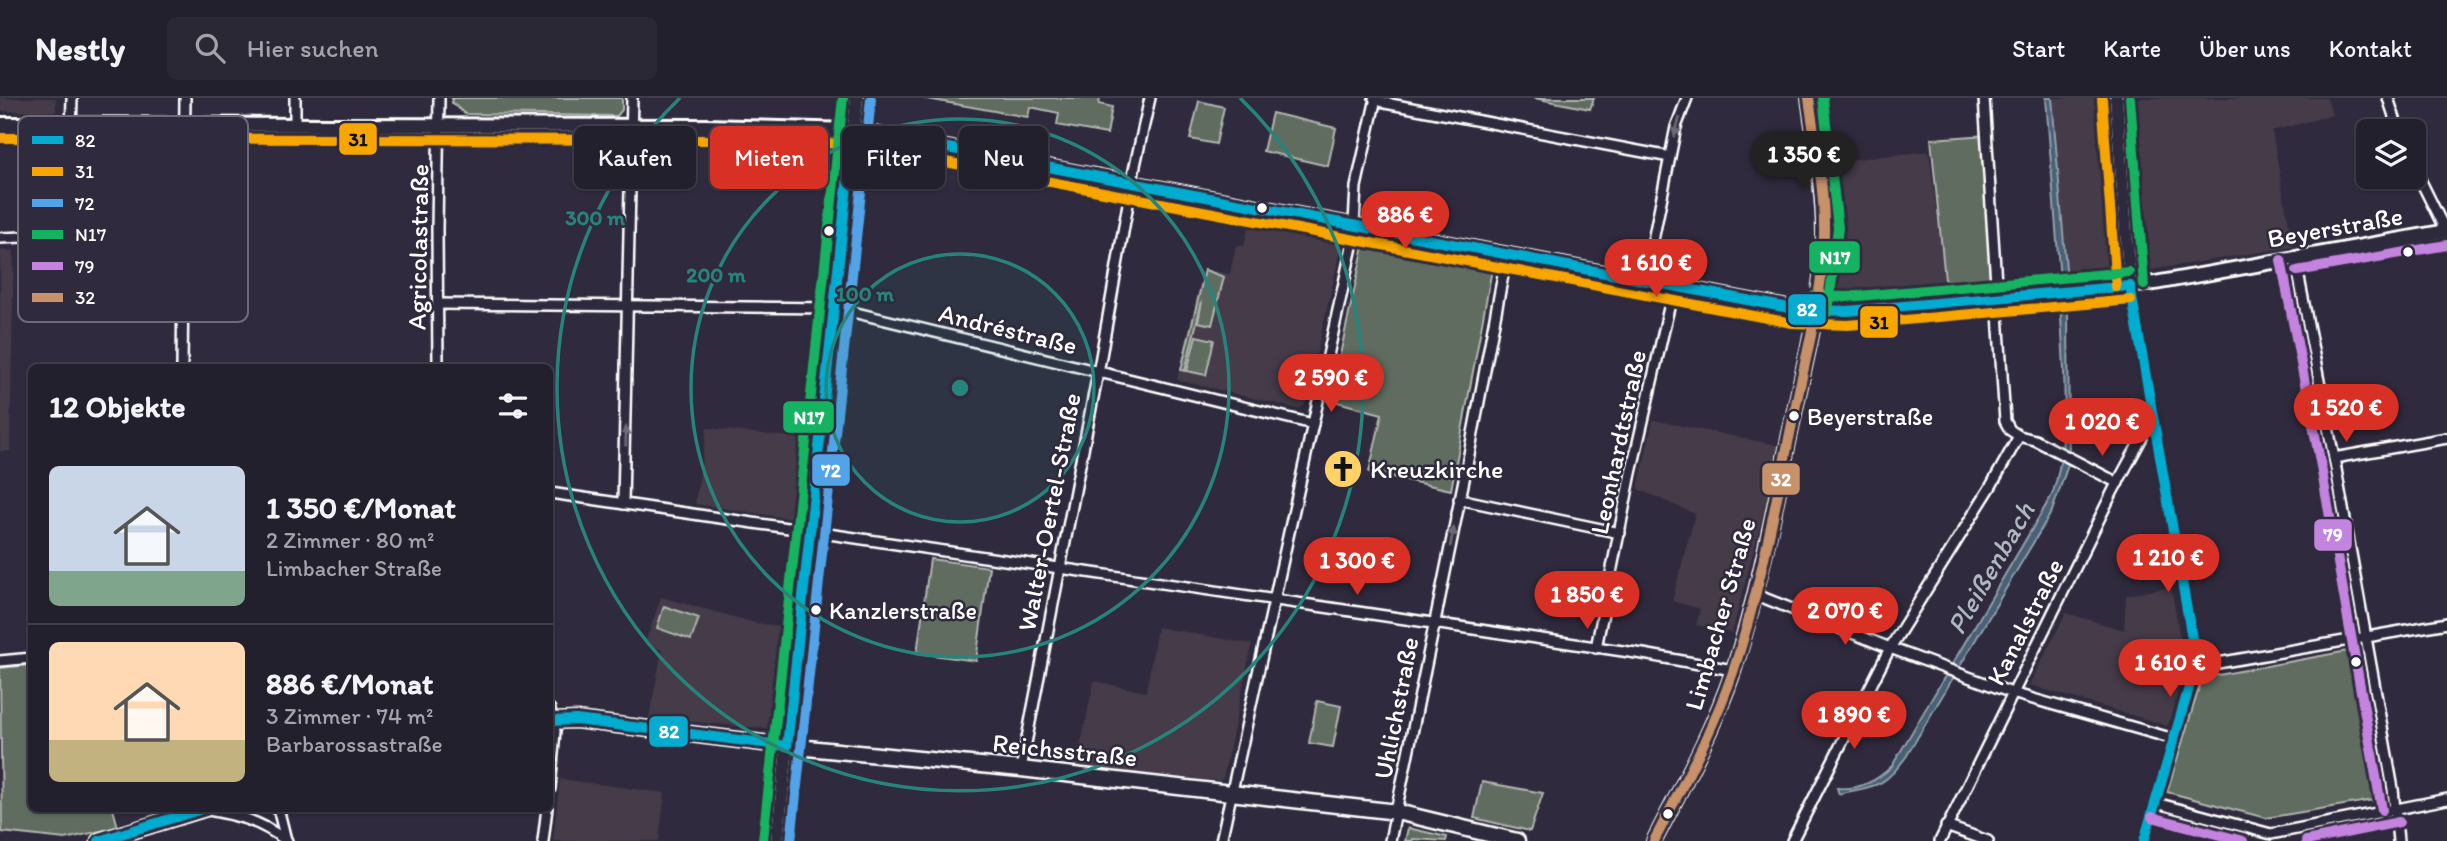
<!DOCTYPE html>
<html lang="de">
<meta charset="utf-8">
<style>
body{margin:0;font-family:Itim,sans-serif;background:#2b2836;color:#f1f3f6;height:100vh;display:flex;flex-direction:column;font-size:26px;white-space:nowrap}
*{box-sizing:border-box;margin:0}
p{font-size:23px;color:#a3a3aa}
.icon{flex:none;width:38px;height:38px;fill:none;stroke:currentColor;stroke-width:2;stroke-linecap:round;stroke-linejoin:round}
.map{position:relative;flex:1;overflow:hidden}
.sheet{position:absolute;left:28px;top:266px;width:525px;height:448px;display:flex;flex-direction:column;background:#23202e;border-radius:10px;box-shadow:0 2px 5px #0004,0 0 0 2px #403e4a}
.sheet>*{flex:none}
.banner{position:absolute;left:574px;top:28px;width:665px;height:63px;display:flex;gap:14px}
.buttons{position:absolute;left:2356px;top:21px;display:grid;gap:14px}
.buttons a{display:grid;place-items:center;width:70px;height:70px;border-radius:10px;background:#23202e;box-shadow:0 2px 5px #0004,0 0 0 2px #403e4a;font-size:35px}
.price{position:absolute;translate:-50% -60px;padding:0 16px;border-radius:24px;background:#d93025;color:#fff;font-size:23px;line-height:46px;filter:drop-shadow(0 2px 4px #0008)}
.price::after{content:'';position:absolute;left:50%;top:42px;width:21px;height:16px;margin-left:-10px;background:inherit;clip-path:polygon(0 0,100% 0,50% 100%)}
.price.active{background:#222;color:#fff}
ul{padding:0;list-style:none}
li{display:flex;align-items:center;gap:21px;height:175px;padding:0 21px}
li+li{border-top:2px solid #403e4a}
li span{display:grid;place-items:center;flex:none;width:196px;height:140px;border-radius:10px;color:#555}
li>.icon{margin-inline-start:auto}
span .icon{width:84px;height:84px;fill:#fffc;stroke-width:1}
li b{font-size:30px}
h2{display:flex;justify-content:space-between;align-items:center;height:84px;padding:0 21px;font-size:30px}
.tag{padding:0 24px;border-radius:10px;background:#23202e;box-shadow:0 2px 5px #0004,0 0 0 2px #403e4a;font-size:24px;line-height:63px}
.tag.active{background:#d93025;color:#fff}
header{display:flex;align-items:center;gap:42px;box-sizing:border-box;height:98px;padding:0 35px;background:#23202e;border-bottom:2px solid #403e4a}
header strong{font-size:33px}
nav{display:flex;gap:38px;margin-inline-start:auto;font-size:24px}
.search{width:490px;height:63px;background:#2b2836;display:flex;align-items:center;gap:18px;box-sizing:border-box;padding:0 24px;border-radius:10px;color:#a3a3aa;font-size:26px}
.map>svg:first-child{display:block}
</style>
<header>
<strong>Nestly</strong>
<div class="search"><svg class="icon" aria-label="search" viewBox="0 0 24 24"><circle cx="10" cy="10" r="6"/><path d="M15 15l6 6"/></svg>Hier suchen</div>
<nav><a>Start</a><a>Karte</a><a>Über uns</a><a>Kontakt</a></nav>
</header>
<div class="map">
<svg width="2447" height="743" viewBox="0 0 2447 743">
<rect width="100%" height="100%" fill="#2f2a3d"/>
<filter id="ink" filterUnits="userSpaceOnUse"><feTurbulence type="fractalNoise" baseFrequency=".0143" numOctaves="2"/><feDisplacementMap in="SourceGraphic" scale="14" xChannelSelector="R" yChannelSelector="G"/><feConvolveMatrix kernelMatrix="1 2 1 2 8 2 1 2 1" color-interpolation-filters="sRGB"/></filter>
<g filter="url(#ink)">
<!-- built -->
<g fill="#443a48">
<polygon points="0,0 56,0 56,14 0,13"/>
<polygon points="2052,0 2108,0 2116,164 2113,175 2109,180 2067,183"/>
<polygon points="2127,0 2327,0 2332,17 2272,33 2293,149 2144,173 2140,170"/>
<polygon points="1929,53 1946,192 1836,202 1829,194 1834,138 1827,64"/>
<polygon points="1267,120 1344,137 1305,307 1298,311 1177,282 1203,171 1230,176 1236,147 1244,148 1250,122 1265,126"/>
<polygon points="14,152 10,353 0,353 0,153"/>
<polygon points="1653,322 1781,348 1732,535 1696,527 1700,511 1672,503 1695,416 1638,391"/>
<polygon points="707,330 808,341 800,422 695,406"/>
<polygon points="2171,489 2185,568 2168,628 2029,587 2066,515 2124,532 2126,497"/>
<polygon points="661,499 756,525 783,529 773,631 649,620 662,552 645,545"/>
<polygon points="1157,529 1252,546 1223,681 1219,683 1076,669 1094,583 1146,594"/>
<polygon points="560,681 665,695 659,743 553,743"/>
</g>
<!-- green -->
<g fill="#616c61" stroke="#b0b6b0" stroke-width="2">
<polygon points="452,0 622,0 622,12 617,18 465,16 452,5"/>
<polygon points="922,0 1100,0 1099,6 1112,9 1107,36 1057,27 1059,15 1030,9 1028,19"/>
<polygon points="1534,0 1594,0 1590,11"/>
<polygon points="1199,3 1224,9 1216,46 1190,41"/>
<polygon points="1272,15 1336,30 1328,68 1263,53"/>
<polygon points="1987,37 1997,188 1946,192 1931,41"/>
<polygon points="1368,148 1492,171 1451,392 1369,374 1382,316 1330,302 1363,152"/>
<polygon points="1205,172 1224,179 1212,227 1198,224 1202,203 1185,273 1181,272"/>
<polygon points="1196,238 1214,242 1206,277 1187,273"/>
<polygon points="930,461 989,469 976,563 917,555"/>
<polygon points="664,508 699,520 691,542 657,530"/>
<polygon points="2353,552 2380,701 2266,720 2167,694 2202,580"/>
<polygon points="31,567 32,710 113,711 118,729 65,741 2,734 0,570"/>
<polygon points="1317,603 1341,608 1333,649 1309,645"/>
<polygon points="1482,684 1543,695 1530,733 1474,720"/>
<polygon points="1408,730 1447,739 1446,743 1413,741 1412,743 1405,743"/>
</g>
<!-- water -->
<g fill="#496074" stroke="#92a0ac" stroke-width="2">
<polygon points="2046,0 2052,0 2067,183 2060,183"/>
<path d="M2060 206H2068L2069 364 2052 413 1906 659C1882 692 1875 687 1839 696L1837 690C1858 692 1877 683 1892 668L2052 397C2071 343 2064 263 2060 206Z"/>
</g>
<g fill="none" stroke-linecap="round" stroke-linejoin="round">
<!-- minor casing -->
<g stroke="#fff" stroke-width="14">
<g id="minor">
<polyline points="1374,0 1385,5 1670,59"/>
<polyline points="1984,0 2005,323 2010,332 2019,338 2035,342 2118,385"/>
<polyline points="2388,0 2399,33"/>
<polyline points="295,27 295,0"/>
<polyline points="2413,67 2447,136"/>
<polyline points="68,137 72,0"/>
<polyline points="0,140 68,137 183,137"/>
<polyline points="2295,159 2334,360 2393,691 2398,743"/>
<polyline points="1645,182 1676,29 1687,0"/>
<polyline points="2130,188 2193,546 2195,569 2144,743"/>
<polyline points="438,206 836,210 1313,326"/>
<polyline points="182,270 185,0"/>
<polyline points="438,270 437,131 439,0"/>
<polyline points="2334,360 2447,340"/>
<polyline points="550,395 1643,556 1733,572"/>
<polyline points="1459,401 1620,435"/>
<polyline points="623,406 632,0"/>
<polyline points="1754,496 1890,550 2012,595 2174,641"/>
<polyline points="1596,550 1631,375 1674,188"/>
<polyline points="0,563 32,560"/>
<polyline points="2195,569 2447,525"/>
<polyline points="550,611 551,623"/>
<polyline points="1021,671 1100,264 1134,72 1150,0"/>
<polyline points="550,691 555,633"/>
<polyline points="2156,705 2271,736 2447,701"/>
<polyline points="278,710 286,742"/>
<path d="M203 711C238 717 258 722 287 743"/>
<polyline points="1946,728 1988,743"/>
<polyline points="543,743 547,710"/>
<polyline points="1221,743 1353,144 1356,89 1376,0"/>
<polyline points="1390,743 1467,367 1507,156"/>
<polyline points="1792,743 1890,550 1991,388 2019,338"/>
<polyline points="1940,743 2113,393 2144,336 2153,328"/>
</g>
</g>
<!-- tertiary casing -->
<g stroke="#fff" stroke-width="18">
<g id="tertiary">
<polyline points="2116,0 2130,188"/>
<polyline points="0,26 706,28 853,32 1794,211 1843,213 2110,190 2155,185 2447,133"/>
<polyline points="777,743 857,0"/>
</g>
</g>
<!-- secondary casing -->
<g stroke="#fff" stroke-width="18">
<path id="secondary" d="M1654 743C1682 688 1713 633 1733 574 1760 491 1776 402 1794 316 1806 258 1823 197 1824 137 1824 92 1815 45 1809 0"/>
</g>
<!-- primary casing -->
<g stroke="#fff" stroke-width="19">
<g id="primary">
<polyline points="550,623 576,622 787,648 1021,671 1397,714 1517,743"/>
<polyline points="99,743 207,710"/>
</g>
</g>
<!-- minor -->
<use href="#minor" stroke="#2f2a3d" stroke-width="9"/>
<!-- tertiary -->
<use href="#tertiary" stroke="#2f2a3d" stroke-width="12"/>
<!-- secondary -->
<use href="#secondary" stroke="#2f2a3d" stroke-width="12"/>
<!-- primary -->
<use href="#primary" stroke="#2f2a3d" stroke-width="14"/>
<!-- bus-1 casing -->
<g stroke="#2f2a3d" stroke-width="16">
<g id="bus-1">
<polyline points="853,32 1794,211 1847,213 2130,188"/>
<polyline points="2130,188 2193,546 2195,569 2144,743"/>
<polyline points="550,623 576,622 787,648"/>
<polyline points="787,648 853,32"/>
<polyline points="99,743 205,710"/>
</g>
</g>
<!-- bus-2 casing -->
<g stroke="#2f2a3d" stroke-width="16">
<g id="bus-2">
<polyline points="2102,1 2116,189"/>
<polyline points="0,40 706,42 851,46 1792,225 1848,227 2131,202"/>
</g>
</g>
<!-- bus-3 casing -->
<g stroke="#2f2a3d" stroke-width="16">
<polyline id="bus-3" points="791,743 871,1"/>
</g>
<!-- bus-4 casing -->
<g stroke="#2f2a3d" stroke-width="16">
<g id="bus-4">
<polyline points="1823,0 1838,130 1828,214"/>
<polyline points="2130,0 2144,187"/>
<polyline points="1814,198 1847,199 2129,174"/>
<polyline points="763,742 843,0"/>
</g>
</g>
<!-- bus-5 casing -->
<g stroke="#2f2a3d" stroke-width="16">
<g id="bus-5">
<polyline points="2281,162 2320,363 2382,712"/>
<polyline points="2297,173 2447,147"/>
<polyline points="2152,719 2243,743"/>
<polyline points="2306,743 2399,724"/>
</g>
</g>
<!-- bus-6 casing -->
<g stroke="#2f2a3d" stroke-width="16">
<path id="bus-6" d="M1654 743C1682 688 1713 633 1733 574 1761 490 1776 402 1794 316 1806 257 1823 198 1824 137 1825 91 1815 45 1809 0"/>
</g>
<!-- bus-1 -->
<use href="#bus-1" stroke="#06acd0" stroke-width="10"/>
<!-- bus-2 -->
<use href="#bus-2" stroke="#f7a600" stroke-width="10"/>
<!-- bus-3 -->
<use href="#bus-3" stroke="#53a3e8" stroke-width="10"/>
<!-- bus-4 -->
<use href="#bus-4" stroke="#13b361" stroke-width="10"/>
<!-- bus-5 -->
<use href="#bus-5" stroke="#c483df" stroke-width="10"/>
<!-- bus-6 -->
<use href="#bus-6" stroke="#c7916a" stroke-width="10"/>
</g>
<!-- one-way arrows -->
<defs><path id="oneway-solid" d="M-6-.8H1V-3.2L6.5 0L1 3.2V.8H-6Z" transform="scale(1.75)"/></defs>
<g fill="#6d6a77">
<use href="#oneway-solid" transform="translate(1677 29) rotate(106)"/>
<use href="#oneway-solid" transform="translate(626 338) rotate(-88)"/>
<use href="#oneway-solid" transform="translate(1452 439) rotate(-79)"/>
</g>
</g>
<!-- distance rings -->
<circle cx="960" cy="290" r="134" fill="#27847c" fill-opacity=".12"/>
<g fill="none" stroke="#27847c" stroke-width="3.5">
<circle cx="960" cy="290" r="134"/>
<circle cx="960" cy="290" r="269"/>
<path d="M1240 0A403 403 0 1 1 680 0"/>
</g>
<!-- icons -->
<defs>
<g id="church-disc" transform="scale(2.0125)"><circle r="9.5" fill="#ffd166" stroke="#2f2a3d"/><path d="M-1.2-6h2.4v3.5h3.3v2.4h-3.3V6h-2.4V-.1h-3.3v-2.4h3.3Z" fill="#111"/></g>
</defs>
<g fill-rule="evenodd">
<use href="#church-disc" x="1343" y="371"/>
</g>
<!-- markers -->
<g fill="#fff" stroke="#2f2a3d" stroke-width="2.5">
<circle cx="1262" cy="110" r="6"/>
<circle cx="829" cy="133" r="6"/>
<circle cx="2408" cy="154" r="6"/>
<circle cx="1794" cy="318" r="6"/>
<circle cx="816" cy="512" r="6"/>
<circle cx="2356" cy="564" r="6"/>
<circle cx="1668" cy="716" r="6"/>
</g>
<g text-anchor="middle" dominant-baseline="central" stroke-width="5" stroke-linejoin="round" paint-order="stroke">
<!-- bus labels -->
<g font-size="24" fill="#fff" stroke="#2f2a3d" text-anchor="start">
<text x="1807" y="318">Beyerstraße</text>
<text x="829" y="512">Kanzlerstraße</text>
</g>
<!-- street labels -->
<g font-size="26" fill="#fff" stroke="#2f2a3d">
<text transform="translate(2335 129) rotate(-10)">Beyerstraße</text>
<text transform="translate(418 149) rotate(-89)">Agricolastraße</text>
<text transform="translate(1008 231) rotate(14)">Andréstraße</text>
<text transform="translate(1618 344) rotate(-78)">Leonhardtstraße</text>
<text transform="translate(1049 414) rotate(-79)">Walter-Oertel-Straße</text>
<text transform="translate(1720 516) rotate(-74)">Limbacher Straße</text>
<text transform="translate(2025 524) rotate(-63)">Kanalstraße</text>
<text transform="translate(1396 610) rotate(-79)">Uhlichstraße</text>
<text transform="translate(1065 652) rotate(6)">Reichsstraße</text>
</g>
<!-- poi labels -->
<g font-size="26" fill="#fff" stroke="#2f2a3d" text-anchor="start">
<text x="1370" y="371">Kreuzkirche</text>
</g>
<!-- water labels -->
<g font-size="28" font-style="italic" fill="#adb7c0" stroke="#2f2a3d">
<text transform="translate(1990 470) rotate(-60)">Pleißenbach</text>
</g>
</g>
<!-- legend -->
<rect x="18" y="18" width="230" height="206" rx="10" fill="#2f2a3d" stroke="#6d6a77" stroke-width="2"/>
<rect x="32" y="38" width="31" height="8" fill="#06acd0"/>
<rect x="32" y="69" width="31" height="9" fill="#f7a600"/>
<rect x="32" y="101" width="31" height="8" fill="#53a3e8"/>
<rect x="32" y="132" width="31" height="9" fill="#13b361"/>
<rect x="32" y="164" width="31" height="8" fill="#c483df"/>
<rect x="32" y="195" width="31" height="9" fill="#c7916a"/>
<g font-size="19" fill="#fff">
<text x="75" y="49">82</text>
<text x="75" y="80">31</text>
<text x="75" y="112">72</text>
<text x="75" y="143">N17</text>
<text x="75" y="175">79</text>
<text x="75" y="206">32</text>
</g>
<circle cx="960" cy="290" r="10" fill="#27847c" stroke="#2f2a3d" stroke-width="3.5"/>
<g font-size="21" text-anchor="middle" font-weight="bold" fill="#27847c" stroke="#2f2a3d" stroke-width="5" stroke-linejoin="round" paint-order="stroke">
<text x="595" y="127">300 m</text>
<text x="716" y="184">200 m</text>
<text x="865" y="203">100 m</text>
</g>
<g stroke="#2f2a3d" stroke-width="2.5">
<rect x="338" y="24" width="40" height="34" rx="7" fill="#f7a600"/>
<rect x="1808" y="142" width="53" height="34" rx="7" fill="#13b361"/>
<rect x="1787" y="195" width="40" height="33" rx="7" fill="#06acd0"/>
<rect x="1859" y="207" width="40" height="34" rx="7" fill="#f7a600"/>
<rect x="782" y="302" width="53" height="34" rx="7" fill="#13b361"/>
<rect x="811" y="355" width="40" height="34" rx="7" fill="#53a3e8"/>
<rect x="1761" y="364" width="40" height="34" rx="7" fill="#c7916a"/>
<rect x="2313" y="420" width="40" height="34" rx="7" fill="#c483df"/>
<rect x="648" y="617" width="41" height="33" rx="7" fill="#06acd0"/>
</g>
<g font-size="19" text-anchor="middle" font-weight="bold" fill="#fff">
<text x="1835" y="166">N17</text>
<text x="1807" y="218">82</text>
<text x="809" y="326">N17</text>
<text x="831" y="379">72</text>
<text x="1781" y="388">32</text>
<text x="2333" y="443">79</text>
<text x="669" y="640">82</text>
</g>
<g font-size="19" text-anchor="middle" font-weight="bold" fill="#111">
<text x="358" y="48">31</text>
<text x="1879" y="231">31</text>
</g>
</svg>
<div class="buttons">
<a><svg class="icon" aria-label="layers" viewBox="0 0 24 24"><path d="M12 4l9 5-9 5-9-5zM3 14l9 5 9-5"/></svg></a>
</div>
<b class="price active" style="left:1804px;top:93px">1 350 €</b>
<b class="price" style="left:1405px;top:153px">886 €</b>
<b class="price" style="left:1656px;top:201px">1 610 €</b>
<b class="price" style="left:1331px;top:316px">2 590 €</b>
<b class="price" style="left:2346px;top:346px">1 520 €</b>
<b class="price" style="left:2102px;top:360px">1 020 €</b>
<b class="price" style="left:2168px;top:496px">1 210 €</b>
<b class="price" style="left:1357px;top:499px">1 300 €</b>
<b class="price" style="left:1587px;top:533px">1 850 €</b>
<b class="price" style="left:1845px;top:549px">2 070 €</b>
<b class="price" style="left:2170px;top:601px">1 610 €</b>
<b class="price" style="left:1854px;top:653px">1 890 €</b>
<div class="banner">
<a class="tag">Kaufen</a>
<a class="tag active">Mieten</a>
<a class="tag">Filter</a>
<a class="tag">Neu</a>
</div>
<section class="sheet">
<h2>12 Objekte<svg class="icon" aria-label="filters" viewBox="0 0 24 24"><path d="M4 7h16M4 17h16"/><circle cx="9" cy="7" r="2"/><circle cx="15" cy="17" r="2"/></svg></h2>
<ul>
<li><span style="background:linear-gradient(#c9d6e8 75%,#7fa58c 0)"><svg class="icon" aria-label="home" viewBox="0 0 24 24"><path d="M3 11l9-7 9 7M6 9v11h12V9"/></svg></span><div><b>1 350 €/Monat</b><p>2 Zimmer · 80 m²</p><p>Limbacher Straße</p></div></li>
<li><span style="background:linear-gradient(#ffd9b3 70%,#c2b280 0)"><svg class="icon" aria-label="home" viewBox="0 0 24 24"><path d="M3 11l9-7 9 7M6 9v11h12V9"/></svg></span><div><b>886 €/Monat</b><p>3 Zimmer · 74 m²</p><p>Barbarossastraße</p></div></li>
</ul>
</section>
</div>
